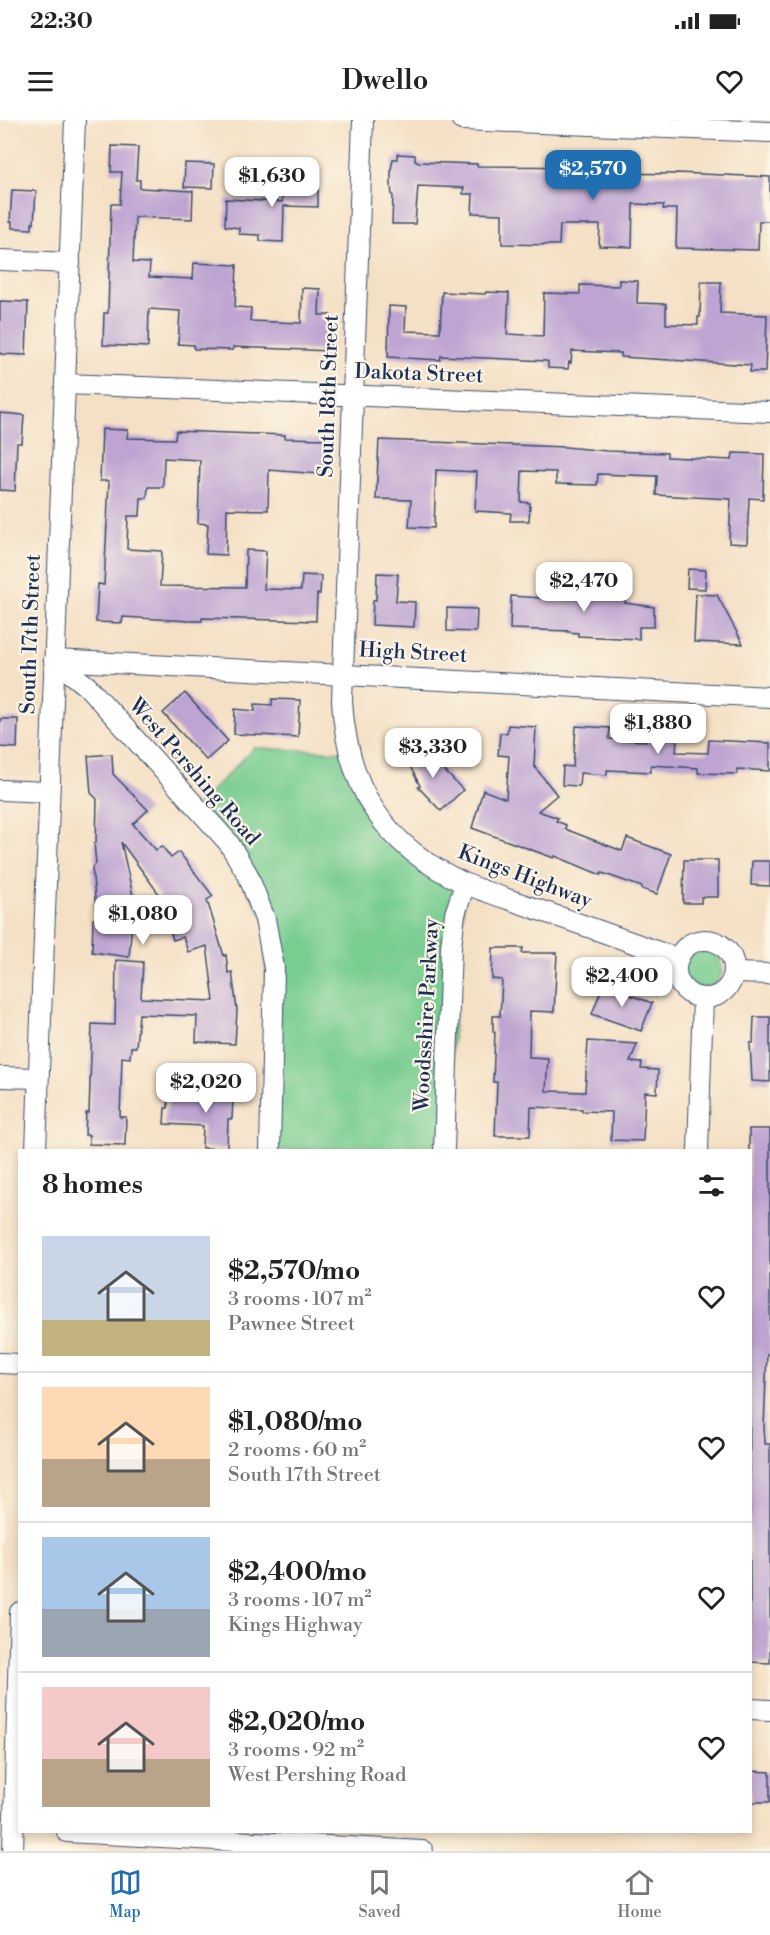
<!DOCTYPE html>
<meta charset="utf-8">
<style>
body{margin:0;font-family:"Libre Bodoni",serif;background:#f6f6f6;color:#222;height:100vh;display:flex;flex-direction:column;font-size:22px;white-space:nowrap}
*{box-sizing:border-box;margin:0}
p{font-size:20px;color:#767676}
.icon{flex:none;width:33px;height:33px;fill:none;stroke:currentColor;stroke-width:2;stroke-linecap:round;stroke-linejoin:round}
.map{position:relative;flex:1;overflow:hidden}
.drawer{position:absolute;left:18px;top:1029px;width:734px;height:684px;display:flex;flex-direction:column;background:#fff;border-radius:0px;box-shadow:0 3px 9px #0003}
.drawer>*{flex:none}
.price{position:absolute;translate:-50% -51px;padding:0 14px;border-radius:12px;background:#fff;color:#222;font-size:20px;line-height:39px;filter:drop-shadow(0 2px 3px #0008)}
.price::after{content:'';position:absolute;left:50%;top:36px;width:18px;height:14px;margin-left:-9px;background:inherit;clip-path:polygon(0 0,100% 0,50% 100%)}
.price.on{background:#1f6fb2;color:#fff}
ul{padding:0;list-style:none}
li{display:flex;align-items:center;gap:18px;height:150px;padding:0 24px}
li+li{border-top:2px solid #e0e0e0}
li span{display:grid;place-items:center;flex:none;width:168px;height:120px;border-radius:0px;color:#555}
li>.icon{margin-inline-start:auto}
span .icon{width:72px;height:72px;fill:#fffc;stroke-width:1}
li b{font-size:26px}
h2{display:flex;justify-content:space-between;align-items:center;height:72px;padding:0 24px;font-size:26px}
.status{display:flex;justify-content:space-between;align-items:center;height:42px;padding:0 30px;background:#fff;direction:ltr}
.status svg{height:16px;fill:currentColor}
header{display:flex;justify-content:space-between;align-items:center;height:78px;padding:0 24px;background:#fff;font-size:27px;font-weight:600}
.dock{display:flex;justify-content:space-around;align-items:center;height:84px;border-top:2px solid #e0e0e0;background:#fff;font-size:16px;color:#767676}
.dock a{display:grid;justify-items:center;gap:3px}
.dock .on{color:#1f6fb2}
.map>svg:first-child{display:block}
</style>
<div class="status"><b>22:30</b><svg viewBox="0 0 49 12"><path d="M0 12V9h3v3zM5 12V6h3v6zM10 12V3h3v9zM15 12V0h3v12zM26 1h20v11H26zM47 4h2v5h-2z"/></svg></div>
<header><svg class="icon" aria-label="menu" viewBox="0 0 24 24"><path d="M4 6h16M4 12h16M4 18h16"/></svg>Dwello<svg class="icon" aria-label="heart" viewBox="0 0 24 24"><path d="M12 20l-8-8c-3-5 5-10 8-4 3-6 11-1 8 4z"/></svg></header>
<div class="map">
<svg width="770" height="1731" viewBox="0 0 770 1731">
<rect width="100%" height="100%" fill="#fcf5e5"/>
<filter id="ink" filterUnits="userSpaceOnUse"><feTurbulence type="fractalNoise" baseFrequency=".0167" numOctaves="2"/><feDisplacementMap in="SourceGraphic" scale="12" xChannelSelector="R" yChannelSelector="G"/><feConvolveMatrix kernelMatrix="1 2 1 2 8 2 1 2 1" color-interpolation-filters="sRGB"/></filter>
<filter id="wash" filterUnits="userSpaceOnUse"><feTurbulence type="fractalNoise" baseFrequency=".008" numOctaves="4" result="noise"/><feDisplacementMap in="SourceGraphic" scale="24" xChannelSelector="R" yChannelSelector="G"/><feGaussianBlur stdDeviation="1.35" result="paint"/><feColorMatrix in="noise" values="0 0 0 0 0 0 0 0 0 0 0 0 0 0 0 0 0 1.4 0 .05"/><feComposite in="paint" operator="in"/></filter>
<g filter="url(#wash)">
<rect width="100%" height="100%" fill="#f4e0c4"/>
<!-- green -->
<g fill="#78cd91" stroke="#4a7e78" stroke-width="1.5">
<polygon points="254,628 349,632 377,695 465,764 444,1030 270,1030 265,799 196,686"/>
<circle cx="703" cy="849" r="19"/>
</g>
<g id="blocks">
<!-- building -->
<g fill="#bda4d2">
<polygon points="112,26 138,27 136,60 140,60 140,68 193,71 192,99 135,97 133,142 150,143 149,157 193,159 194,143 237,145 235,187 251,188 250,201 301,203 302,168 320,169 319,195 331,195 330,231 233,227 233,230 194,229 194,225 178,224 180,191 149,189 148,227 103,225 104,193 108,193 111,84 120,84 122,52 111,52"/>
<polygon points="397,34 415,35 415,40 419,42 477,44 477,46 614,47 614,53 674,54 676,53 770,57 770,101 759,101 758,130 676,128 677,89 663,89 664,85 633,84 632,127 599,126 600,105 560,105 559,125 502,124 502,94 472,93 473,74 463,74 464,68 418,66 415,104 392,104 393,75 392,75 391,65 391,49 393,39 397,39"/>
<polygon points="185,43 214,44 213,68 184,67"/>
<polygon points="283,47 308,47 307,69 318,70 318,87 284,86 283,122 260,121 260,115 239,114 239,108 225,106 226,79 282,82"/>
<polygon points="12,70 36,71 34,103 32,103 32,109 12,108 12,102 10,102"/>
<polygon points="619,160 638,161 637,183 666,184 666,204 698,205 698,197 700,197 701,162 721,162 720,193 767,195 765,252 750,252 751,245 621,237 621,233 572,231 571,243 569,242 568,249 548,248 548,242 546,241 441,236 440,240 388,237 389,186 406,187 405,211 440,212 442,172 485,174 486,172 509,173 507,214 543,216 544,173 580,174 580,165 619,166"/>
<polygon points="0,181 28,182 26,235 0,234"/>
<polygon points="0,293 24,295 22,323 17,323 15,371 0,370"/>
<polygon points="102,309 128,310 127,318 175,319 176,311 285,315 285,318 326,319 325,346 321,346 320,354 269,350 268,390 227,389 226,435 206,434 208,404 198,403 200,340 164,338 163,367 148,367 147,378 141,378 140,396 128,396 127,429 162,431 160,466 245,467 246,430 266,431 264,469 301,470 302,455 321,456 320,474 317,474 316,501 202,498 202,501 190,501 123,497 122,503 96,502 98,464 104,465 109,361 100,361"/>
<polygon points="379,320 565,327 607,331 667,333 667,337 732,340 733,333 764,334 763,379 749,378 747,424 729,423 731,379 656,375 657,356 598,354 597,365 556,364 556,352 522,351 521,382 530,383 529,401 510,401 511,393 475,391 477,352 436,350 434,408 409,407 411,380 376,379"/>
<polygon points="688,449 706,450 705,469 687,468"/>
<polygon points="377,453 398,454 396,481 415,482 414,507 372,505 373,480 376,480"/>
<polygon points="609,453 627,454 625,483 654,487 654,507 639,507 639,519 578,516 578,513 568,512 569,511 510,509 511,476 542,478 542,471 562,472 562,475 608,477"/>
<polygon points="696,474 717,475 743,524 694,522"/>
<polygon points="447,488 477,489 476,512 447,511"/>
<polygon points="185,573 228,621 206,640 163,593"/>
<polygon points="272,579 300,580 298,617 234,614 235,589 255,591 255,584 272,585"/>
<polygon points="0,599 18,599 17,628 0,627"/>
<polygon points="508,605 536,607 534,646 557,675 538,691 558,698 556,701 566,705 565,709 622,731 627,718 671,734 657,774 642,769 642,767 602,753 601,755 555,736 554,738 472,708 483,670 506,679 509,636 498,635 500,613 507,613"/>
<polygon points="576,606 610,608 609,619 646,621 646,616 677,618 676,632 708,633 709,620 770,623 770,651 737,649 737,654 698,653 698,648 651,645 651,652 607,650 607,655 580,653 579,666 562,665 563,646 573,647"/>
<polygon points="429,626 437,643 463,670 441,691 418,667 420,666 406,638"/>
<polygon points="112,634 113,654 148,690 133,704 156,730 162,726 171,738 179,732 213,776 207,780 224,836 226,835 228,853 232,852 237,890 235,924 196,922 197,896 139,894 136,927 131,927 130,938 122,937 120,997 126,997 125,1025 89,1024 89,1015 85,1015 86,993 89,993 92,904 115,905 116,840 143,842 141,878 214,881 207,826 188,832 183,817 173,820 168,803 178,800 121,722 134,780 129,837 92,832 93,799 97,799 92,747 96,744 94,723 96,723 97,679 91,673 88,636"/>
<polygon points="684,740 718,740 718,777 701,777 701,783 683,783"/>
<polygon points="752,741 770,741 770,766 751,765"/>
<polygon points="493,828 523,828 522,833 557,833 554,892 530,891 529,937 548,938 546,971 585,972 588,921 637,924 630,942 642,943 641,949 658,950 657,973 645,972 643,1021 611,1020 612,992 582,991 582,989 531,987 530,1016 495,1016 497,962 493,962 495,912 493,912 493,896 500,896 502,860 492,859"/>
<polygon points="603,865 652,883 641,911 592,894"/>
<polygon points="754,897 770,897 770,962 752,961 750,923 753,923"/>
<polygon points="210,959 234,960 232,999 228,999 227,1029 202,1028 203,1006 164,1004 165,988 168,988 168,980 209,980"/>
<polygon points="749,1009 770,1009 770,1234 767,1234 764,1307 765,1324 770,1324 770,1543 750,1542"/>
<polygon points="750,1651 770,1652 770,1682 751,1682"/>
</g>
</g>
</g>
<g filter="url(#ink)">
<use href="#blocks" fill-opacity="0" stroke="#3c4a6d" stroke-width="1.5"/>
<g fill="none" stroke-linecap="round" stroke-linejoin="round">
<!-- minor casing -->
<g stroke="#3c4a6d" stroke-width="22">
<g id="minor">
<path d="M363 0 342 581C347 668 384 726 464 763 487 773 512 780 536 789 584 805 631 822 678 839"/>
<polyline points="462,0 770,12"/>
<polyline points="0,140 70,143"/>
<polyline points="65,264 770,292"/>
<polyline points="54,540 770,577"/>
<polyline points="54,540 87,566 228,722 248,755 265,799 274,848 270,1030"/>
<polyline points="0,670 49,672"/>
<circle cx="705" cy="849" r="29"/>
<polyline points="734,853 770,854"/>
<polyline points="0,957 38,958"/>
<polyline points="36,1030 75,0"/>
<polyline points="444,1030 451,826 455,794 465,764"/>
<polyline points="698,1030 703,878"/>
<polyline points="0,1243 20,1244"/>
<polyline points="750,1589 770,1590"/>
<polyline points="67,1712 423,1731"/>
<polyline points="13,1731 20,1492"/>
</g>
</g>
<!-- minor -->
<use href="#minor" stroke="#fff" stroke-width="20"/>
</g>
</g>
<g text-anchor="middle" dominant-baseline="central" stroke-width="4.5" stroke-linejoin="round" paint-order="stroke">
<!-- street labels -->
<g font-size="21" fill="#1b2f5e" stroke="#fcf5e5">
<text transform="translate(419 254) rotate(2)">Dakota Street</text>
<text transform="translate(329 276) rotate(-88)">South 18th Street</text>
<text transform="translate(31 514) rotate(-88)">South 17th Street</text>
<text transform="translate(413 533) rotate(3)">High Street</text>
<text transform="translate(194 652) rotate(49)">West Pershing Road</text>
<text transform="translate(525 757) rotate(21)">Kings Highway</text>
<text transform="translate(427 895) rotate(-87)">Woodsshire Parkway</text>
</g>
</g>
</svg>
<b class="price on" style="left:593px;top:81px">$2,570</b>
<b class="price" style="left:272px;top:88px">$1,630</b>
<b class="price" style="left:584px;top:493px">$2,470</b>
<b class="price" style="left:658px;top:635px">$1,880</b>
<b class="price" style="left:433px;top:659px">$3,330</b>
<b class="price" style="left:143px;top:826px">$1,080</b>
<b class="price" style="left:622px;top:888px">$2,400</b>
<b class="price" style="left:206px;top:994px">$2,020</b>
<section class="drawer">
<h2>8 homes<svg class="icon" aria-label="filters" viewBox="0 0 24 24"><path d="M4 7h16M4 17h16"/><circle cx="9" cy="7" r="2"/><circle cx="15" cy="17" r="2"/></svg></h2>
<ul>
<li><span style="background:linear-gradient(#c9d6e8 70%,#c2b280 0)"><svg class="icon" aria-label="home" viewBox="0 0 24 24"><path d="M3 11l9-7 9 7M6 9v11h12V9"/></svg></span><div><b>$2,570/mo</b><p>3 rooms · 107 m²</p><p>Pawnee Street</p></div><svg class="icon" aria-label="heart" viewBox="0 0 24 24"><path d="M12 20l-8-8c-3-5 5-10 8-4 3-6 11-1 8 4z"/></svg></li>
<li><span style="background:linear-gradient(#ffd9b3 60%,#b9a48a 0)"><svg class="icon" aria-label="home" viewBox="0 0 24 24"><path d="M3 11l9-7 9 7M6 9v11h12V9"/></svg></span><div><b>$1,080/mo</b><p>2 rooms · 60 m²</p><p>South 17th Street</p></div><svg class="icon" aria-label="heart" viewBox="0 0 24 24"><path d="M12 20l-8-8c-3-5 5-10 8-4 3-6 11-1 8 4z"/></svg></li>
<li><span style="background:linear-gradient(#a9c7e8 60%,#9aa5b1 0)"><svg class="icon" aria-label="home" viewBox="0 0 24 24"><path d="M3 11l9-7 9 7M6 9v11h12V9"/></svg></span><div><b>$2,400/mo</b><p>3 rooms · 107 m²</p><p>Kings Highway</p></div><svg class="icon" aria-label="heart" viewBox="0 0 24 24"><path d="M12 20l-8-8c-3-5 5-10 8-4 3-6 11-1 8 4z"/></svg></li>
<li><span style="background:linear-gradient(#f6c9c9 60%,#b9a48a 0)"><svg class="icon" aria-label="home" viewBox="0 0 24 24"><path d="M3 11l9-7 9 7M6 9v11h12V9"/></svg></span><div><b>$2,020/mo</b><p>3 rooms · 92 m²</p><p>West Pershing Road</p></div><svg class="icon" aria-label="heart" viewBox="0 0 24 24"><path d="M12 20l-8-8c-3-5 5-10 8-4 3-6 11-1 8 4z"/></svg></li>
</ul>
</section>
</div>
<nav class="dock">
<a class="on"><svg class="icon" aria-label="map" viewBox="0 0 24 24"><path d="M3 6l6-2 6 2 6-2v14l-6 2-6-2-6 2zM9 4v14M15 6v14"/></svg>Map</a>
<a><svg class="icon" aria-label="saved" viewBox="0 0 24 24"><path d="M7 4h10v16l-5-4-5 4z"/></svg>Saved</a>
<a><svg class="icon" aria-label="home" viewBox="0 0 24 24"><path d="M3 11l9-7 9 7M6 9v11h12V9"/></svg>Home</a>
</nav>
